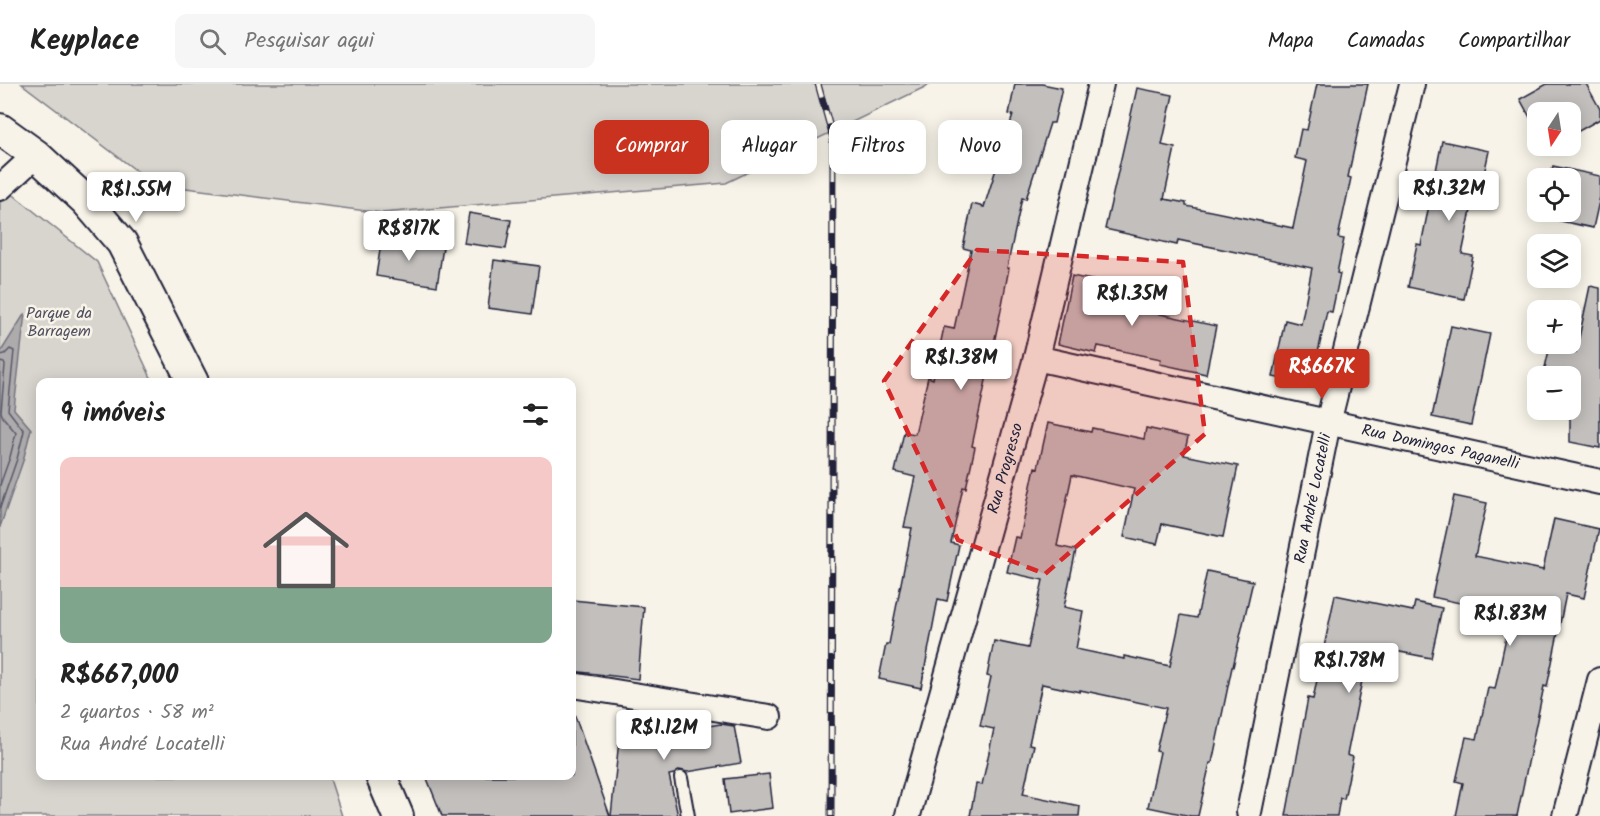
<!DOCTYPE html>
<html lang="pt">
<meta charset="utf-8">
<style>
body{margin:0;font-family:Kalam,sans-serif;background:#f6f6f6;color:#222;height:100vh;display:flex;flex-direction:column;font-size:22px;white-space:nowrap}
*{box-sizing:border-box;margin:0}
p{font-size:20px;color:#767676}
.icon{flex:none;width:33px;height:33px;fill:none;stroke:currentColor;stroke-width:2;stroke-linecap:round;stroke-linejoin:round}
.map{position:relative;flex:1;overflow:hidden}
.details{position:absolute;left:36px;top:294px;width:540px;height:402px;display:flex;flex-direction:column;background:#fff;border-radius:12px;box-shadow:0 3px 15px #0003}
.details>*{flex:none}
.hud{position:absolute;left:594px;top:36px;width:570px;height:54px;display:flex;gap:12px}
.needle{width:39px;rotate:192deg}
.fabs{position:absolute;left:1527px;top:18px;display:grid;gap:12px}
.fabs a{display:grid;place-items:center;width:54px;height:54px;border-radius:12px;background:#fff;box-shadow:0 3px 15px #0003;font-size:30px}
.price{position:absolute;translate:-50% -51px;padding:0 14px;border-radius:6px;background:#fff;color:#222;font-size:20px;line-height:39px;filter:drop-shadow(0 2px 3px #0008)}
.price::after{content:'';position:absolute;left:50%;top:36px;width:18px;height:14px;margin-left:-9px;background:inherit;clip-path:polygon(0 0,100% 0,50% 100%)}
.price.on{background:#c8321e;color:#fff}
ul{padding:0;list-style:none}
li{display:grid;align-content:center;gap:12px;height:318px;padding:0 24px}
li+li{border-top:2px solid #e0e0e0}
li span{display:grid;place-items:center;height:186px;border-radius:12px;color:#555}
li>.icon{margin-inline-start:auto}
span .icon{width:108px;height:108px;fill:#fffc;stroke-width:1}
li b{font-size:26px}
h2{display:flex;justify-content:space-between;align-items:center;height:72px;padding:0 24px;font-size:26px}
.chip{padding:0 21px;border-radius:12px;background:#fff;box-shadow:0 3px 15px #0003;font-size:21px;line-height:54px}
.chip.on{background:#c8321e;color:#fff}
header{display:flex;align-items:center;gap:36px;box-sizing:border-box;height:84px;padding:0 30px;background:#fff;border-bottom:2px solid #e0e0e0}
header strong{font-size:28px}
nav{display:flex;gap:33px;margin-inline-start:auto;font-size:21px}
.search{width:420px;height:54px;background:#f6f6f6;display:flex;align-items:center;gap:15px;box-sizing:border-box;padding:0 21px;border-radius:12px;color:#767676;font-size:22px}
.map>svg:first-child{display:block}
</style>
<header>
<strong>Keyplace</strong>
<div class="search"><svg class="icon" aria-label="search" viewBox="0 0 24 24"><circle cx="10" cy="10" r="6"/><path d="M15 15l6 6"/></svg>Pesquisar aqui</div>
<nav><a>Mapa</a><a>Camadas</a><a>Compartilhar</a></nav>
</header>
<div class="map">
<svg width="1600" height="732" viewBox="0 0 1600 732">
<rect width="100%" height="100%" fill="#f7f3e8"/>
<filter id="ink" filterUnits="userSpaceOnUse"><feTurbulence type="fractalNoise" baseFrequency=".0167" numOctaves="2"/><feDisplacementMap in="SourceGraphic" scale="12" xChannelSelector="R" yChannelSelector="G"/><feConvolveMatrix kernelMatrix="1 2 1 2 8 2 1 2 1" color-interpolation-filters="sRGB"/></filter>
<g filter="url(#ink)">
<!-- green -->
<g fill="#d8d5cf" stroke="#7d7c85" stroke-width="1.5">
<polygon points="22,0 931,0 726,99 382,129 154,100"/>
<polygon points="0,100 97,178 153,298 40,298 40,692 329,692 342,732 0,732"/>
</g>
<!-- water -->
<polygon fill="#aeabad" stroke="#76747f" stroke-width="1.5" points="25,229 14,325 31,345 23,377 0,443 0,269"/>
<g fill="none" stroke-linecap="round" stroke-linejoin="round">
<!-- shore -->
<g stroke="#5a5969" stroke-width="1.5">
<polyline points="0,271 5,270 10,265 14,267 8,326 24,347 17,375 0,424"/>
<polyline points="0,278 4,279 5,281 1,328 3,333 16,349 10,373 0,401"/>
</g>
</g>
<!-- building -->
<g fill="#c2bfbd" stroke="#22223b" stroke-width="1.5">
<polygon points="1015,0 1042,0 1062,4 1054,39 1050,39 1026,115 1022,114 1007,184 1009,184 1001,226 972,362 975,363 966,404 963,403 951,459 959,461 947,517 938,515 921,604 879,595 886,560 889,560 912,444 904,443 915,393 895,388 904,348 915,350 928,293 933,295 944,243 954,245 971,166 963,164 972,120 984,123 1013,31 1009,30"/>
<polygon points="1317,0 1368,0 1348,93 1351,94 1338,154 1344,155 1337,189 1340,190 1332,228 1327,227 1311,301 1273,293 1285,236 1301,240 1312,184 1178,156 1177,161 1105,145 1137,4 1173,11 1162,61 1175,64 1164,115 1186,119 1186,122 1293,144 1307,77 1295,74 1301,45 1307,46"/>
<polygon points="1547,0 1586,0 1600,25 1600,35 1570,52 1570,28 1538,28 1538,48 1520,15"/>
<polygon points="1442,57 1489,67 1479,113 1474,112 1462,170 1473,172 1464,215 1408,203 1417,160 1421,161"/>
<polygon points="1553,82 1600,92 1600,113 1593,144 1542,133 1543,128 1570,128 1570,94 1550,94"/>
<polygon points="469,129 511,136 506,165 464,159"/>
<polygon points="382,153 443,163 437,202 376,192"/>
<polygon points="494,176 539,182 532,230 488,224"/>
<polygon points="1072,192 1111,200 1110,207 1154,216 1151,228 1216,242 1206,290 1160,280 1161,275 1098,262 1096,269 1058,260"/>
<polygon points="1590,202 1600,204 1600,364 1570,358 1570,334 1536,327 1538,321 1538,326 1570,326 1570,292 1543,292 1550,262 1576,268"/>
<polygon points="1451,242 1490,250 1471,341 1432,333"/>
<polygon points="1048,339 1091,348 1092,344 1144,355 1146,344 1188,353 1184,371 1238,382 1223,453 1162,440 1157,460 1124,453 1134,405 1072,391 1057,462 1076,466 1064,523 1083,527 1076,565 1124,575 1124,572 1170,582 1181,531 1197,534 1207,487 1253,497 1233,583 1232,583 1212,679 1210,679 1198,732 1191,732 1148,723 1160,668 1156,667 1166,624 1080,606 1080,608 1042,600 1029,660 1034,661 1023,710 1080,722 1079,732 970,732 976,700 982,701 994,645 980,642 991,593 987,592 994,557 1028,564 1043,496 1007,488 1015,453 1020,454 1035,383 1038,384"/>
<polygon points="1454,412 1487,419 1475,472 1543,486 1554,435 1599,445 1584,514 1566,510 1547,603 1544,602 1517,732 1456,732 1463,699 1456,697 1466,653 1477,655 1488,604 1495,605 1511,530 1432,513"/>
<polygon points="1335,511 1413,527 1415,518 1442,524 1431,574 1369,562 1347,671 1353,673 1344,715 1340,714 1337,732 1286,732 1308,614 1313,615"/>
<polygon points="572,516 644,523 638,595 572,587"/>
<polygon points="622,628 676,634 675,647 721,640 734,642 741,679 687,688 680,686 674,690 669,691 678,732 611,732"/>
<polygon points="575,632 610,732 442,732 426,692 572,692 572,633"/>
<polygon points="769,690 773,724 729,730 725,695"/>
</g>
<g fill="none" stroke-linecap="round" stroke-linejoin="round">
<!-- service casing -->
<g stroke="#22223b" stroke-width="16">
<polyline id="service" points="681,694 688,732"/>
</g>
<!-- minor casing -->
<g stroke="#22223b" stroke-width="28">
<g id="minor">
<polyline points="0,104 36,71"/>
<path id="s1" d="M1036 274 1600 398"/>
<polyline points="572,601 769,633"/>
<path id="s2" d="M1249 728 1328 339 1412 0"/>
<path id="s3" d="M908 731 1036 274 1101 0"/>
<polyline points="1565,732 1600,596"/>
</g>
</g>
<!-- tertiary casing -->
<g stroke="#22223b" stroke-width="34">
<g id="tertiary">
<polyline points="0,45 36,71 86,117 122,159 193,298"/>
<polyline points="381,692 398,732"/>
</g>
</g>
<!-- service -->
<use href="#service" stroke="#f7f3e8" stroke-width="12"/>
<!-- minor -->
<use href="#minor" stroke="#f7f3e8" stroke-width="24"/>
<!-- tertiary -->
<use href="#tertiary" stroke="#f7f3e8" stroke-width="30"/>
<!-- rail casing -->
<g stroke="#22223b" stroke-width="7">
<polyline id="rail" points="818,0 833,54 831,732"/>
</g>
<!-- rail -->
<use href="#rail" stroke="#f7f3e8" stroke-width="4.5" stroke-dasharray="14" stroke-linecap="butt"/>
</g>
</g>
<!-- marked area -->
<path fill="#d62828" fill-opacity="0.2" stroke="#d62828" stroke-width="4.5" stroke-dasharray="12 8" stroke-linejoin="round" d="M977 166 1183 178 1205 350 1045 490 958 456 884 297Z"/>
<g text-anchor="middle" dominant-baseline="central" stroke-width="5" stroke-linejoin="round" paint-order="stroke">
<!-- park labels -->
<g font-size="16" fill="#504f60" stroke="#f7f3e8">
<text x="59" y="229">Parque da<tspan x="59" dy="18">Barragem</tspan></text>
</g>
<!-- street labels -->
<g font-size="16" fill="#22223b" stroke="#f7f3e8">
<text stroke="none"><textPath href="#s1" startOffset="414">Rua Domingos Paganelli</textPath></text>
<text stroke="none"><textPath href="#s3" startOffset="360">Rua Progresso</textPath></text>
<text stroke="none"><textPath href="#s2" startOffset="320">Rua André Locatelli</textPath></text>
</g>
</g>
</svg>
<div class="fabs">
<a><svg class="needle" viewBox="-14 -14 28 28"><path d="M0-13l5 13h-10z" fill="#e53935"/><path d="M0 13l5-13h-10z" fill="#767676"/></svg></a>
<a><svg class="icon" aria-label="locate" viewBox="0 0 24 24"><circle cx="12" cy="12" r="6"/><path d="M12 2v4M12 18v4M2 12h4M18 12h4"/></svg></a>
<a><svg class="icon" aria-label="layers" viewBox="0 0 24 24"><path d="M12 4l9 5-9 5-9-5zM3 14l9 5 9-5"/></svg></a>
<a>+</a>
<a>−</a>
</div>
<b class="price" style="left:1449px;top:138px">R$1.32M</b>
<b class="price" style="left:136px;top:139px">R$1.55M</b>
<b class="price" style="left:409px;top:178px">R$817K</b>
<b class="price" style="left:1132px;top:243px">R$1.35M</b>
<b class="price" style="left:961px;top:307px">R$1.38M</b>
<b class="price on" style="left:1322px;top:316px">R$667K</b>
<b class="price" style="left:1510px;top:563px">R$1.83M</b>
<b class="price" style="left:1349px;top:610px">R$1.78M</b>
<b class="price" style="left:664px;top:677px">R$1.12M</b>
<div class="hud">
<a class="chip on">Comprar</a>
<a class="chip">Alugar</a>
<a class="chip">Filtros</a>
<a class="chip">Novo</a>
</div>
<section class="details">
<h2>9 imóveis<svg class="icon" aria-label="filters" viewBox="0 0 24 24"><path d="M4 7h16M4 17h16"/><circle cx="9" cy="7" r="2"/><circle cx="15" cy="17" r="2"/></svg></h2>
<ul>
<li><span style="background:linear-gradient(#f6c9c9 70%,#7fa58c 0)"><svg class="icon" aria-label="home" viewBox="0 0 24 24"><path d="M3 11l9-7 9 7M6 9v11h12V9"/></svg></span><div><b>R$667,000</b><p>2 quartos · 58 m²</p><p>Rua André Locatelli</p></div></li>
</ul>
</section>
</div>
